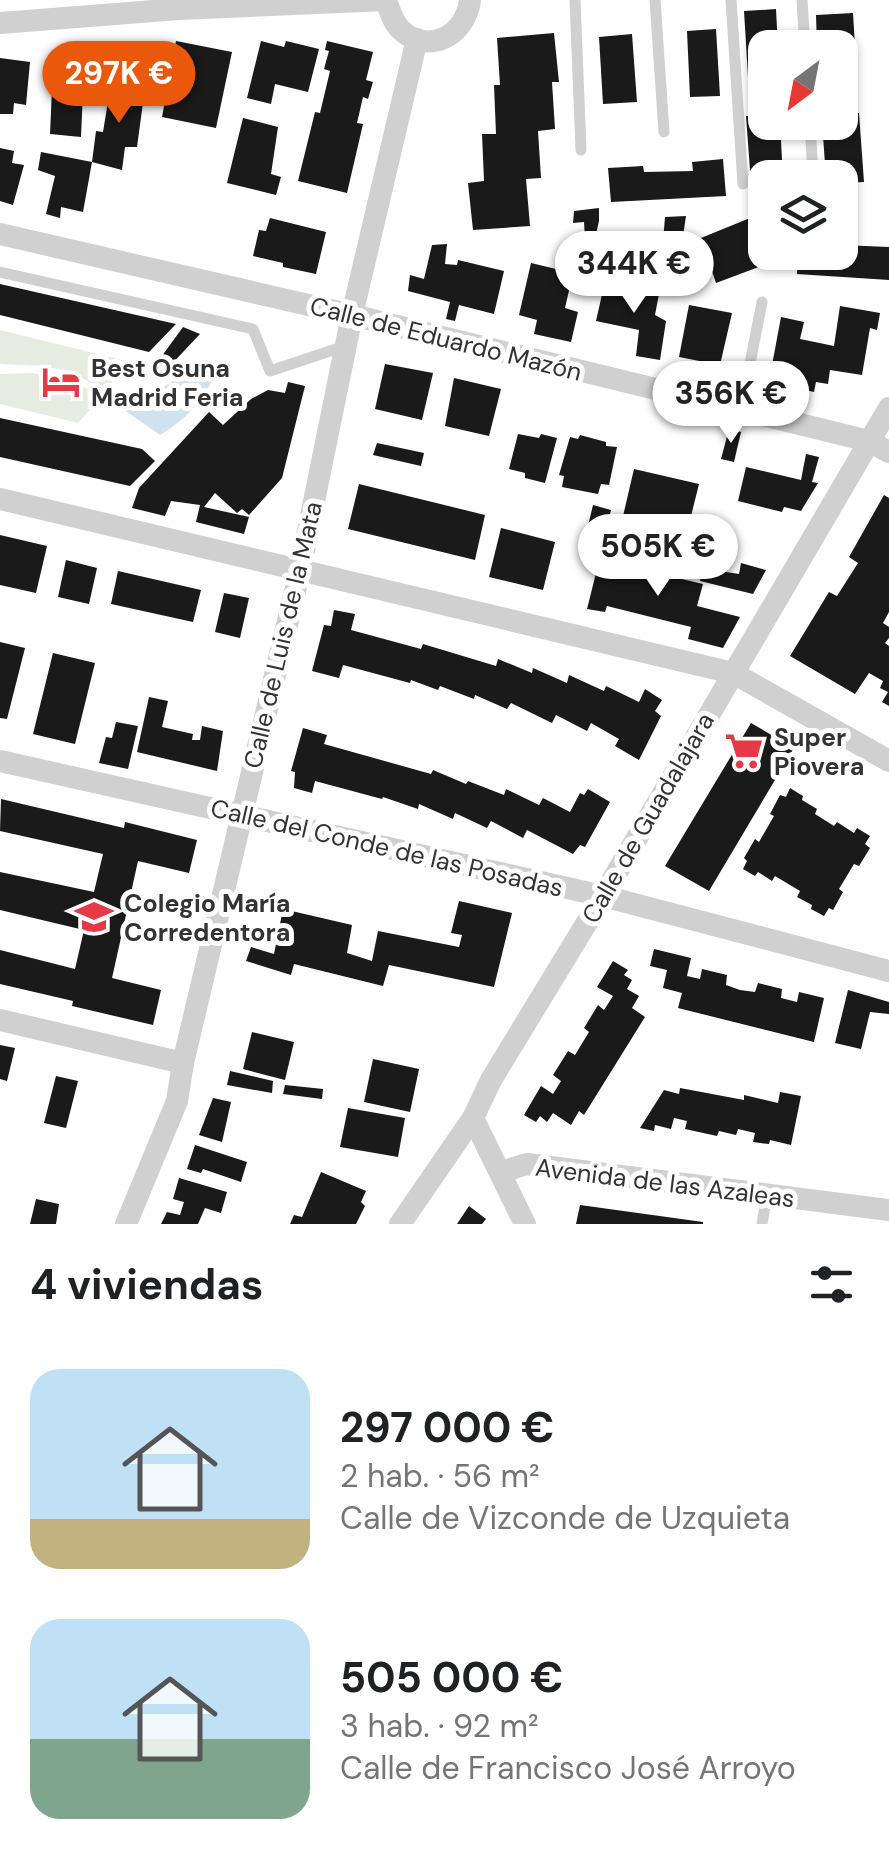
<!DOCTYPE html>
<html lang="es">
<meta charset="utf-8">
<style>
body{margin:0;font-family:"DM Sans",sans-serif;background:#f2f2f2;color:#202124;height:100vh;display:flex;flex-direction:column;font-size:38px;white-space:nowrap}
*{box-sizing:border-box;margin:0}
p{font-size:32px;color:#757577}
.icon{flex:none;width:55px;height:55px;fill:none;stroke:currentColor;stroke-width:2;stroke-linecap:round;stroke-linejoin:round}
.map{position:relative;height:1224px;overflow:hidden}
.side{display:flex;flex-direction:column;background:#fff;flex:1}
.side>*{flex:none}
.needle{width:65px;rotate:212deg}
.buttons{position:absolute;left:748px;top:30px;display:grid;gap:20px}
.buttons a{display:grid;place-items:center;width:110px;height:110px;border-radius:20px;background:#fff;box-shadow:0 2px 8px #0004;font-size:50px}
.price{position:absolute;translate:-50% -85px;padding:0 22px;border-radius:35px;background:#fff;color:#222;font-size:32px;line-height:65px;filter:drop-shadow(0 2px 5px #0008)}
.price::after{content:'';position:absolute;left:50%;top:60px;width:30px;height:22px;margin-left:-15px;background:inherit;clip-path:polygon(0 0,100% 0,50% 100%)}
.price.current{background:#ea580c;color:#fff}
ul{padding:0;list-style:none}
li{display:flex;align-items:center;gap:30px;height:250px;padding:0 30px}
li span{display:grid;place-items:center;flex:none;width:280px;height:200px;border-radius:30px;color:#555}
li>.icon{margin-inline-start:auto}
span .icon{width:120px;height:120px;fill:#fffc;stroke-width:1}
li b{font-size:42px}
h2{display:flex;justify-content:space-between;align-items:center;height:120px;padding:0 30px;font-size:42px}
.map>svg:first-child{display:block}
</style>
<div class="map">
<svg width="889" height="1224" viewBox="0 0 889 1224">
<rect width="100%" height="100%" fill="#fff"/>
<!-- green -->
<g fill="#e6ecdf">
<polygon points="0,330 138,364 121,378 100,388 69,371 43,366 0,364"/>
<polygon points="32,373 68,381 98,393 96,403 78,423 0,404 0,374"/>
</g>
<!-- water -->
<path fill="#cfe2ee" d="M191 369 212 381C197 407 186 419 160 435L124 410 140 386 158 391Z"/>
<!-- building -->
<g fill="#1a1a1a">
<polygon points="776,9 778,48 765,48 765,92 749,93 744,11"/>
<polygon points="853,13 857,79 840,81 840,48 817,48 816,15"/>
<polygon points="716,29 720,96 690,97 687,31"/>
<polygon points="554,33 559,82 552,82 555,129 538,131 541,178 526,179 530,226 473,230 468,183 484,181 482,134 496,134 494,85 500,85 497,38"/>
<polygon points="632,34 637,102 603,104 599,37"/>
<polygon points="176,41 232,52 216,128 162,117"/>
<polygon points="261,41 284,47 286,41 319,49 308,92 275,84 271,104 247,98"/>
<polygon points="327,41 373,52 366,80 373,82 368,99 363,97 357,123 363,124 347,193 298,181 315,112 320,113 330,71 324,69 329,51 325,50"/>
<polygon points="0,58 30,62 26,105 14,103 13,114 0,114"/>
<polygon points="111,83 145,88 137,147 125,147 122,170 92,162 96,131 103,132"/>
<polygon points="52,89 83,91 81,137 50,134"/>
<polygon points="859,113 864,182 840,183 840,178 826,178 822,122 840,122 840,114"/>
<polygon points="765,115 765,122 780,122 783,178 765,178 765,196 752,197 746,116"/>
<polygon points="243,118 278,127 271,174 281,177 276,195 227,183"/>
<polygon points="0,148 14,151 12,163 24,165 13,205 0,201"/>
<polygon points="41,152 92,162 83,212 61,207 60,218 46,214 55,176 38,170"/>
<polygon points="723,159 726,196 611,202 608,168 643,166 644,172 693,171 692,162"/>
<polygon points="599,208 599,221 594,243 585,239 584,222 573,223 574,211"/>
<polygon points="686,216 680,256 662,254 665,217"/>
<polygon points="270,218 326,232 316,274 283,267 283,263 253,256 259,230 266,231"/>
<polygon points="750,218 767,264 716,283 701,238"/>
<polygon points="447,244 445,264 457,265 458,260 504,271 494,314 459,305 455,321 446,319 450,302 408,291 410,275 424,279 432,245"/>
<polygon points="840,245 889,247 889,280 797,274 798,252 840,252"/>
<polygon points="531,263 573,273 565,308 578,312 571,342 534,334 537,320 519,315"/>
<polygon points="605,281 659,294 655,315 666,321 660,360 636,356 639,330 596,321"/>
<polygon points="0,284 176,324 149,352 0,315"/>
<polygon points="689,305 732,313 720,365 679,357"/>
<polygon points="840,306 880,313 877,330 870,328 862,375 830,370 828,384 816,382 814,392 791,387 793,381 770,376 781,317 804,322 800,339 834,346"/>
<polygon points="183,327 200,334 168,368 159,360"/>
<polygon points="385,364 433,373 422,420 375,409"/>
<polygon points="454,378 501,389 489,436 445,426"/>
<polygon points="288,382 305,386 282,478 249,515 242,509 237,513 215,493 204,507 249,517 244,534 196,522 200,505 171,501 165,516 132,508 139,488 209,412 223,425 251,399 268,390 285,393"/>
<polygon points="0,418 142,449 155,461 130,486 0,457"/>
<polygon points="729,429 741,432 734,462 721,459"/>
<polygon points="518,434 539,438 541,434 557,438 545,483 525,478 525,473 509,469"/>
<polygon points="580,435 606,442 606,446 617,447 609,485 601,484 598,494 562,487 564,476 559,475 570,437 578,439"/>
<polygon points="377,443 424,453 421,466 373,455"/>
<polygon points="806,454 819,457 812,482 818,483 801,511 784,507 782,512 738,501 746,467 801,480"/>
<polygon points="634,469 699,484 684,544 620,529"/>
<polygon points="359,484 485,515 475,560 348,529"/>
<polygon points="884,495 889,498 889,612 883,623 889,627 889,638 885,643 889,646 889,706 882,702 888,692 880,688 883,681 869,673 855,694 790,656 829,592 837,596 858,563 849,557"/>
<polygon points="593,505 611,510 606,530 588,526"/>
<polygon points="501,528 555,542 543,590 489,577"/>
<polygon points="0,535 47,546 36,593 0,585"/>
<polygon points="603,545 622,550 618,564 703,584 697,606 740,617 723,648 688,639 691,627 607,606 605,612 587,609"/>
<polygon points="709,546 731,552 726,572 739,574 741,563 766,570 753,594 700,581"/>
<polygon points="66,560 97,568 89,604 58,597"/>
<polygon points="118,571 201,590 193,622 111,604"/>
<polygon points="224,593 249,598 240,638 215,632"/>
<polygon points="334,610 355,614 351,630 421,649 423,644 496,666 498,659 532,673 533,668 567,683 569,675 604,691 606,686 639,702 645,689 662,700 655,711 661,716 639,760 615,746 619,739 591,723 587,731 556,715 552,723 511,703 507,709 475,695 474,699 440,686 438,690 411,680 410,683 343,665 339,678 312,671 324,625 331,626"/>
<polygon points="0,642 25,648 7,719 0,718"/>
<polygon points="53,653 95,663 75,744 33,734"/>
<polygon points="149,697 168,701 162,727 193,734 192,740 200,740 202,726 223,731 217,771 137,752"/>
<polygon points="116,722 138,726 128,769 99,763 106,737 112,738"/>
<polygon points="751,723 794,748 709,891 665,866"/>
<polygon points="303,728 327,735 324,744 431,774 433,770 466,784 468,781 504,795 506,789 539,805 543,798 570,812 580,793 584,795 588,789 610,802 585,847 580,845 573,854 527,830 523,838 491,821 487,828 455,813 453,819 419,804 418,809 383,797 382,799 315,781 312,793 294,788 295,772 291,771"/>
<polygon points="790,788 803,796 802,800 817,809 815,814 834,826 837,822 854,833 857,828 870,836 865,844 870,848 859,866 854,864 839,889 843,892 833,910 829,908 824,916 811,909 812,905 797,897 800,891 775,876 772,881 758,872 755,876 743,869 747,861 744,858 755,839 759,842 774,816 770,814 780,795 786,797"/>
<polygon points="1,799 124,828 125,822 197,840 189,873 138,861 112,978 161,990 153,1025 72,1006 73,1001 0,984 0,950 75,969 84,930 0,910 0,872 94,892 103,854 0,831"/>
<polygon points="459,901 512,913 494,987 389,965 383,986 294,964 291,975 246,961 251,947 274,954 283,909 352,925 347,953 372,961 378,931 459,947 462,935 451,933"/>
<polygon points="654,949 691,958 687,976 700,979 702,969 727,975 726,985 740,990 755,992 758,983 782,989 781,998 797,1002 799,992 824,998 814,1042 678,1008 682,993 663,988 667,970 650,966"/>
<polygon points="613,961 628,970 624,975 632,980 627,989 639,996 632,1008 645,1017 584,1115 579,1111 571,1125 553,1113 547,1122 540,1116 536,1122 524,1115 541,1086 553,1094 561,1081 553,1075 568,1051 575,1055 589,1032 584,1028 598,1005 604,1010 613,996 597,987"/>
<polygon points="848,990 889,1002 889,1014 870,1012 861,1049 835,1043"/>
<polygon points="252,1032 294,1042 285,1080 243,1069"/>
<polygon points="0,1045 15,1048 7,1081 0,1079"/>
<polygon points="373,1059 419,1069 410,1112 364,1102"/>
<polygon points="230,1071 273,1081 272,1093 227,1085"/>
<polygon points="56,1076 78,1081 66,1128 44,1123"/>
<polygon points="285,1085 323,1089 322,1099 283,1094"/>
<polygon points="680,1088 744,1100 744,1095 778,1103 780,1092 801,1096 791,1145 770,1140 769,1144 753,1142 755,1133 738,1129 736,1135 719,1131 717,1136 685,1129 687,1121 674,1118 671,1129 655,1125 654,1131 640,1128 664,1090 679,1094"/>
<polygon points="213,1098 231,1102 222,1142 199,1135"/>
<polygon points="348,1108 405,1118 398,1157 340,1147"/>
<polygon points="195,1145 247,1162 241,1182 203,1169 201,1173 187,1169"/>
<polygon points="321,1172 366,1191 361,1202 365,1206 356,1224 290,1224 294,1215 302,1217"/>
<polygon points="179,1178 227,1192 221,1213 205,1208 198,1224 161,1224 167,1212 180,1215 184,1202 173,1199"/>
<polygon points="36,1199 59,1204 56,1224 30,1224"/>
<polygon points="580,1205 703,1222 703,1224 576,1224"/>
<polygon points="469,1206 486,1219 482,1224 457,1224"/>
</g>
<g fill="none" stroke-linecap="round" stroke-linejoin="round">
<!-- service -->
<g stroke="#d0d0d0" stroke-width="11">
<polyline points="575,0 581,150"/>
<polyline points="655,0 664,132"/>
<polyline points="731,0 743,184"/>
<polyline points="802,0 805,48"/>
<polyline points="810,122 813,175"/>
<polyline points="0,272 253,329 270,371 345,346"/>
<polyline points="741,410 762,302"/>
<polyline points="762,1224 767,1195"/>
</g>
<!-- minor -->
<g stroke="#d0d0d0" stroke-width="22">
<path d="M386 0C390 10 392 21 400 29 427 56 466 36 470 0"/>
<polyline points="0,23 179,9 386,0"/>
<polyline points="0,234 352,315 869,441 889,452"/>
<polyline points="0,499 733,673 889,761"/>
<polyline points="0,761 603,896 889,971"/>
<polyline points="0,1020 183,1063"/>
<polyline points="473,1118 525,1224"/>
<polyline points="501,1172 527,1164 889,1210"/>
<polyline points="126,1224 177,1101 183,1063 300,570 352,315 417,39"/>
<polyline points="400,1224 473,1118 491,1080 603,896 889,408"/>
</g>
</g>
<!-- icons -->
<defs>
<g id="hotel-bare" transform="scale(3)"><path d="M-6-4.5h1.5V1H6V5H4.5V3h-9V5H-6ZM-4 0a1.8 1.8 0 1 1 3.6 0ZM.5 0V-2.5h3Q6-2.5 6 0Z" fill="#e63946" stroke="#fff" stroke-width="2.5" paint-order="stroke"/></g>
<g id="supermarket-bare" transform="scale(3)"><path d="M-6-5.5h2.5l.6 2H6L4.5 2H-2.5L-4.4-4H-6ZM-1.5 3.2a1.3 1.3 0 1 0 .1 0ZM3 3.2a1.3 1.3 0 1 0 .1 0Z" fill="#e63946" stroke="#fff" stroke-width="2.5" paint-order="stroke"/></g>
<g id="school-bare" transform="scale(3)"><path d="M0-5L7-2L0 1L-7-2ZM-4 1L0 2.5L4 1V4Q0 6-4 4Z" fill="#e63946" stroke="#fff" stroke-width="2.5" paint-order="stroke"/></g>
</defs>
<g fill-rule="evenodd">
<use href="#hotel-bare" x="61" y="382"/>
<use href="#supermarket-bare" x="744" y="751"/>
<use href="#school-bare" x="94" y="917"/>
</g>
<g text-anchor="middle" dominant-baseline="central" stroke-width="10" stroke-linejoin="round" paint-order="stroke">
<!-- street labels -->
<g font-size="25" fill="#333" stroke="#fff">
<text transform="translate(446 339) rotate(14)">Calle de Eduardo Mazón</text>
<text transform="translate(283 635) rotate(-77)">Calle de Luis de la Mata</text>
<text transform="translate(648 818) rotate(-60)">Calle de Guadalajara</text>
<text transform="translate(387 848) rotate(13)">Calle del Conde de las Posadas</text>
<text transform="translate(665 1183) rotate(7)">Avenida de las Azaleas</text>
</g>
<!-- poi labels -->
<g font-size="25" font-weight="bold" fill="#333" stroke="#fff" text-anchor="start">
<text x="91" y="368">Best Osuna<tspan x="91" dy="29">Madrid Feria</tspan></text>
<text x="774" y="737">Super<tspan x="774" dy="29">Piovera</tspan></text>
<text x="124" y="903">Colegio María<tspan x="124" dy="29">Corredentora</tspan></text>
</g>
</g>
</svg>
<div class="buttons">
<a><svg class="needle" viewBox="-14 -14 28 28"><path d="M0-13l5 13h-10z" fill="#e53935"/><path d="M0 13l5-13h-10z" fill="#757577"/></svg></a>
<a><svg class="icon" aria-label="layers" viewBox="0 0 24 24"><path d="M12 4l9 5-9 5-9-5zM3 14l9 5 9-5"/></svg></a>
</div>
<b class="price current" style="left:119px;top:126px">297K €</b>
<b class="price" style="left:634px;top:316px">344K €</b>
<b class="price" style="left:731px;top:446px">356K €</b>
<b class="price" style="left:658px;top:599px">505K €</b>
</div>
<section class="side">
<h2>4 viviendas<svg class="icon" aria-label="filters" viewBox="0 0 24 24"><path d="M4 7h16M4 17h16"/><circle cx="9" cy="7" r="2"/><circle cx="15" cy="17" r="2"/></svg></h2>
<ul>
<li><span style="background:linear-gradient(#bfe0f5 75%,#c2b280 0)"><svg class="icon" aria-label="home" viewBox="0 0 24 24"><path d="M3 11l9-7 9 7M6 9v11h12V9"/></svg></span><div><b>297 000 €</b><p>2 hab. · 56 m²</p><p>Calle de Vizconde de Uzquieta</p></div></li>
<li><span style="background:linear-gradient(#bfe0f5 60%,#7fa58c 0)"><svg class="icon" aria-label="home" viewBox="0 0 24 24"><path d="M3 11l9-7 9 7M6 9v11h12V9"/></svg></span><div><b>505 000 €</b><p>3 hab. · 92 m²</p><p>Calle de Francisco José Arroyo</p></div></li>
</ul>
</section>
